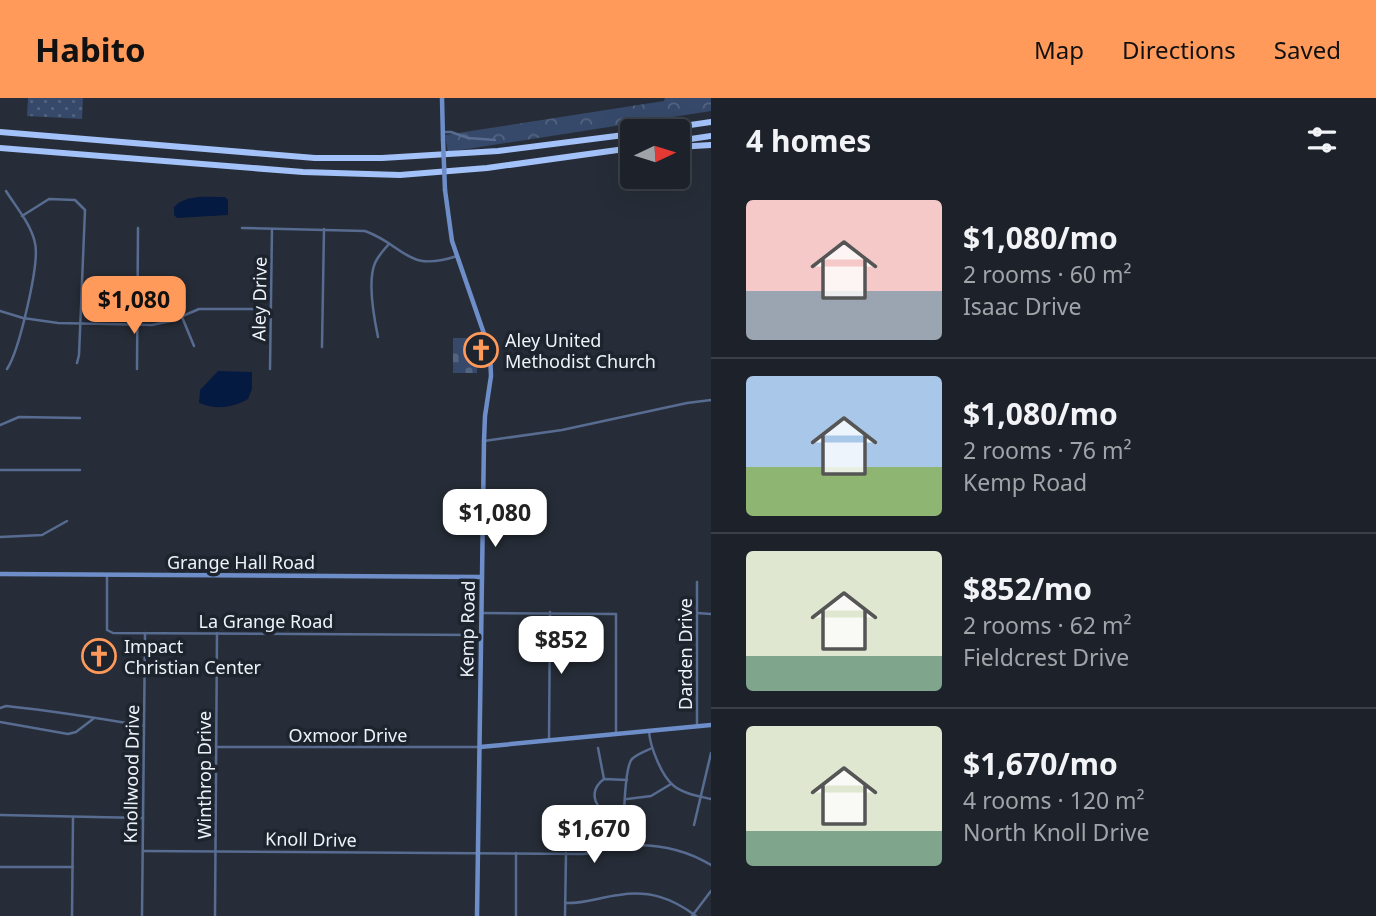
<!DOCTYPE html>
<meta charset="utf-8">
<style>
body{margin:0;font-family:"Noto Sans",sans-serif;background:#252a32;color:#f1f3f6;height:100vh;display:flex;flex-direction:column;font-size:26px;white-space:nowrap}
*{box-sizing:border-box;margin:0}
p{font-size:23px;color:#a0a4a8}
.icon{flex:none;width:38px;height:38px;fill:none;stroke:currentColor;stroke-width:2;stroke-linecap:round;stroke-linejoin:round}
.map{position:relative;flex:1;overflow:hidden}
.drawer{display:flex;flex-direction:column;background:#1d222a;width:665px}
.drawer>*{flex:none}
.needle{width:46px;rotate:86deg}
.controls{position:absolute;left:620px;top:21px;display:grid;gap:14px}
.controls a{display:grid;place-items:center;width:70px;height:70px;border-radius:7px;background:#1d222a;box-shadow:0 7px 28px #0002,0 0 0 2px #3b3f47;font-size:35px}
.price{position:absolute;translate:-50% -60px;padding:0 16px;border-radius:14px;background:#fff;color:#222;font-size:23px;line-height:46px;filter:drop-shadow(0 2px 4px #0008)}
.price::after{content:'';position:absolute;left:50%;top:42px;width:21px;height:16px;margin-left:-10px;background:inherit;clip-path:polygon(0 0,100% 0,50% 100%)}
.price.active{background:#ff9a5b;color:#111}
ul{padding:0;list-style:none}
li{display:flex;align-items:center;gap:21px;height:175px;padding:0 35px}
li+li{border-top:2px solid #3b3f47}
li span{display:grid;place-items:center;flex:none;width:196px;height:140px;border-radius:7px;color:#555}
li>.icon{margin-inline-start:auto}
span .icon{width:84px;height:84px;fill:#fffc;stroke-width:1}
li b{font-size:30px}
h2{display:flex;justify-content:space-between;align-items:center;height:84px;padding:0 35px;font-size:30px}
header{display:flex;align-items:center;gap:42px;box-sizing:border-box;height:98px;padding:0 35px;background:#ff9a5b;color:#111}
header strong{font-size:33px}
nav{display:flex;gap:38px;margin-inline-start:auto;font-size:24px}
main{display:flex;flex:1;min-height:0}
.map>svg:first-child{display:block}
</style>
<header>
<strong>Habito</strong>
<nav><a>Map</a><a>Directions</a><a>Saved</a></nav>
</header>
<main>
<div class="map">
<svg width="711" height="818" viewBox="0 0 711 818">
<defs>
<pattern id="forest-crowns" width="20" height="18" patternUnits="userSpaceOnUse" patternTransform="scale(1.75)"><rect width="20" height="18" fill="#36496a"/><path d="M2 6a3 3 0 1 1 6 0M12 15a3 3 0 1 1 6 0" fill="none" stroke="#536480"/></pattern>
<pattern id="cemetery-stones" width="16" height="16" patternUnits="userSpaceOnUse" patternTransform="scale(1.75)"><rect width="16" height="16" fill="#36496a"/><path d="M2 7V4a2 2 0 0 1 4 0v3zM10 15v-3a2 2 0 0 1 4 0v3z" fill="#536480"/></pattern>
<pattern id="park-dots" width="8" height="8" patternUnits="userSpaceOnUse" patternTransform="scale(1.75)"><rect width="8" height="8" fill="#36496a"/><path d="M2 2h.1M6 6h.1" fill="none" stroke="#536480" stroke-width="1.8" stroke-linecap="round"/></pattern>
</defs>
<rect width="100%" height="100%" fill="#272d38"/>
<!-- forest -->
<polygon fill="url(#forest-crowns)" points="665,0 711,0 711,13 448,54 445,37 664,3"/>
<!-- cemetery -->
<rect fill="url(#cemetery-stones)" x="453" y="240" width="24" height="35"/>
<!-- park -->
<polygon fill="url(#park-dots)" points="28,0 83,0 82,21 27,18"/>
<!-- water -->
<g fill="#051a41">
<path d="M225 99 228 102V117L177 120 174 117V109C185 96 209 99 225 99Z"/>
<path d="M218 273 252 274V291L248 301C232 310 216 312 199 305L200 292Z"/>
</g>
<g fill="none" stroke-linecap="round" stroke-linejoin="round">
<!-- street -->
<g stroke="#576c90" stroke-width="2.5">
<polyline points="443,34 451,34 468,40 495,42"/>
<path d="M6 93C16 109 31 126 35 145 40 165 19 253 7 271"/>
<polyline points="22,118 49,101 75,102 85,112 79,257 77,265"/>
<path d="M242 130 365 133C406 148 406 175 457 158"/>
<polyline points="0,213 23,220 58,225 152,227 171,223 199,211 270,211"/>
<polyline points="182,219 194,248"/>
<path d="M378 239C374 220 367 184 375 165 378 158 383 153 388 147"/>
<polyline points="322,249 324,131"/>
<polyline points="137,271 138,130"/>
<polyline points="270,271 272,131"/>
<polyline points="0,327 19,319 80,320"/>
<polyline points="484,343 562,332 687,305 711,302"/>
<polyline points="0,372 80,372"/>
<polyline points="0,439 42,437 67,423"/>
<polyline points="107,477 107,532 113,535 481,537"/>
<polyline points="481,515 616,516 616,635"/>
<polyline points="697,515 711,516"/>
<path d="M0 610 6 608C53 613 98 620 144 628"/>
<polyline points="0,624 68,636 76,634 93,621"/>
<polyline points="697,628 697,484"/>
<path d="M649 633C650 649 662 679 674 688 684 696 699 698 711 701"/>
<polyline points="549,643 550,514"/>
<polyline points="216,649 479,649"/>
<polyline points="598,650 604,681"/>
<polyline points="627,701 651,698 671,686"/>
<path d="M623 713 601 711C591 701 593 689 604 681L627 682"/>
<polyline points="0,717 143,720"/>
<polyline points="694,727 711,655"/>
<path d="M624 748C623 734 624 669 632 661 637 656 646 653 652 650"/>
<path d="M143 753 583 756C594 755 604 750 615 749 650 744 681 749 711 767"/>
<polyline points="0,769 73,769"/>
<path d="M565 805C584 806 600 799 619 797 649 792 672 800 696 818"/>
<polyline points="72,818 73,720"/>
<polyline points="142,818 145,535"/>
<polyline points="215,818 217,535"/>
<polyline points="516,818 516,755"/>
<polyline points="565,818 566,755"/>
<polyline points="692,818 711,793"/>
</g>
<!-- secondary -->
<g stroke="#6e8ec9" stroke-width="4.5">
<polyline points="442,0 443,42"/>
<polyline points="445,92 452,143 490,253 491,278 485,318 484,343 477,818"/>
<polyline points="0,476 482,479"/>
<polyline points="480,649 711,627"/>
</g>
<!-- highway -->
<g stroke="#a3c2f9" stroke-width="6">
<polyline points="649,33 711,24"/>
<polyline points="0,34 315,60 382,60 498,53 632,36"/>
<polyline points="677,43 711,38"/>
<polyline points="677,49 711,47"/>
<polyline points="0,50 303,74 400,77 487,70 632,50"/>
</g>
<!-- secondary-bridge -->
<polyline stroke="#6e8ec9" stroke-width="4.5" points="443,42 445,92"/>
</g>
<!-- icons -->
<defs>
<g id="church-ring" transform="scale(1.75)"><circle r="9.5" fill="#1d242e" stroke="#ff9a5b" stroke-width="1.5"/><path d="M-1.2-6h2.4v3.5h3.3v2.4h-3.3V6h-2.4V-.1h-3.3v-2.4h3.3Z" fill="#ff9a5b"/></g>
</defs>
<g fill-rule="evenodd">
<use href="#church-ring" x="481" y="252"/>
<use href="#church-ring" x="99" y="558"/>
</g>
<g text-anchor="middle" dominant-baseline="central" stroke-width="7" stroke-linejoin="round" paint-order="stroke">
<!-- street labels -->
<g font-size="18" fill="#eef3fa" stroke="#1d242e">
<text transform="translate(259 201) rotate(-89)">Aley Drive</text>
<text x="241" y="464">Grange Hall Road</text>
<text x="266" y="523">La Grange Road</text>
<text transform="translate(467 531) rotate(-89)">Kemp Road</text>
<text transform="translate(685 556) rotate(-90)">Darden Drive</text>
<text x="348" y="637">Oxmoor Drive</text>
<text transform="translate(131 676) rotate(-89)">Knollwood Drive</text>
<text transform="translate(204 677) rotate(-90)">Winthrop Drive</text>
<text transform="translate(311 741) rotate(1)">Knoll Drive</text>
</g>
<!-- poi labels -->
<g font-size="18" fill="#eef3fa" stroke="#1d242e" text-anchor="start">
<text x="505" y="242">Aley United<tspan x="505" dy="21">Methodist Church</tspan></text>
<text x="124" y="548">Impact<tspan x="124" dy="21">Christian Center</tspan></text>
</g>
</g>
</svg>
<div class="controls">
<a><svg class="needle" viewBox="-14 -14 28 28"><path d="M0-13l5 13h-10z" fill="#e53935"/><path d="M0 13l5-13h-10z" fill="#a0a4a8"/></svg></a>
</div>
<b class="price active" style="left:134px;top:238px">$1,080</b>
<b class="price" style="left:495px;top:451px">$1,080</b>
<b class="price" style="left:561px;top:578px">$852</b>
<b class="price" style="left:594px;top:767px">$1,670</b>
</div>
<section class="drawer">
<h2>4 homes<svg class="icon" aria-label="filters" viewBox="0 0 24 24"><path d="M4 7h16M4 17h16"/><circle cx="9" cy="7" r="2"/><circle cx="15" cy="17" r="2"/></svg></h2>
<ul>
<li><span style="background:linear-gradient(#f6c9c9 65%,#9aa5b1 0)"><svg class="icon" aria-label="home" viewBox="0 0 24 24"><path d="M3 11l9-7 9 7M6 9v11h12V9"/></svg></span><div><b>$1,080/mo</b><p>2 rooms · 60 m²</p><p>Isaac Drive</p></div></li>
<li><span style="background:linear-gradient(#a9c7e8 65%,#8fb573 0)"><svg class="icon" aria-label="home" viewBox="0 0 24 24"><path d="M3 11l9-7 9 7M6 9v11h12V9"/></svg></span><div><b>$1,080/mo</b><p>2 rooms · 76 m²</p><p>Kemp Road</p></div></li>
<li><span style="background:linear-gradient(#dfe7d0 75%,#7fa58c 0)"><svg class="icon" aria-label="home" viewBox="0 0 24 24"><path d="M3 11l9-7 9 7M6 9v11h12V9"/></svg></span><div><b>$852/mo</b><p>2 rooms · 62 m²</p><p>Fieldcrest Drive</p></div></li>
<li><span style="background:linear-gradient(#dfe7d0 75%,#7fa58c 0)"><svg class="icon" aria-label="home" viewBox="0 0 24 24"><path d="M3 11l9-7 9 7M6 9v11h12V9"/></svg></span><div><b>$1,670/mo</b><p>4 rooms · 120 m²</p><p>North Knoll Drive</p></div></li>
</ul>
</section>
</main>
